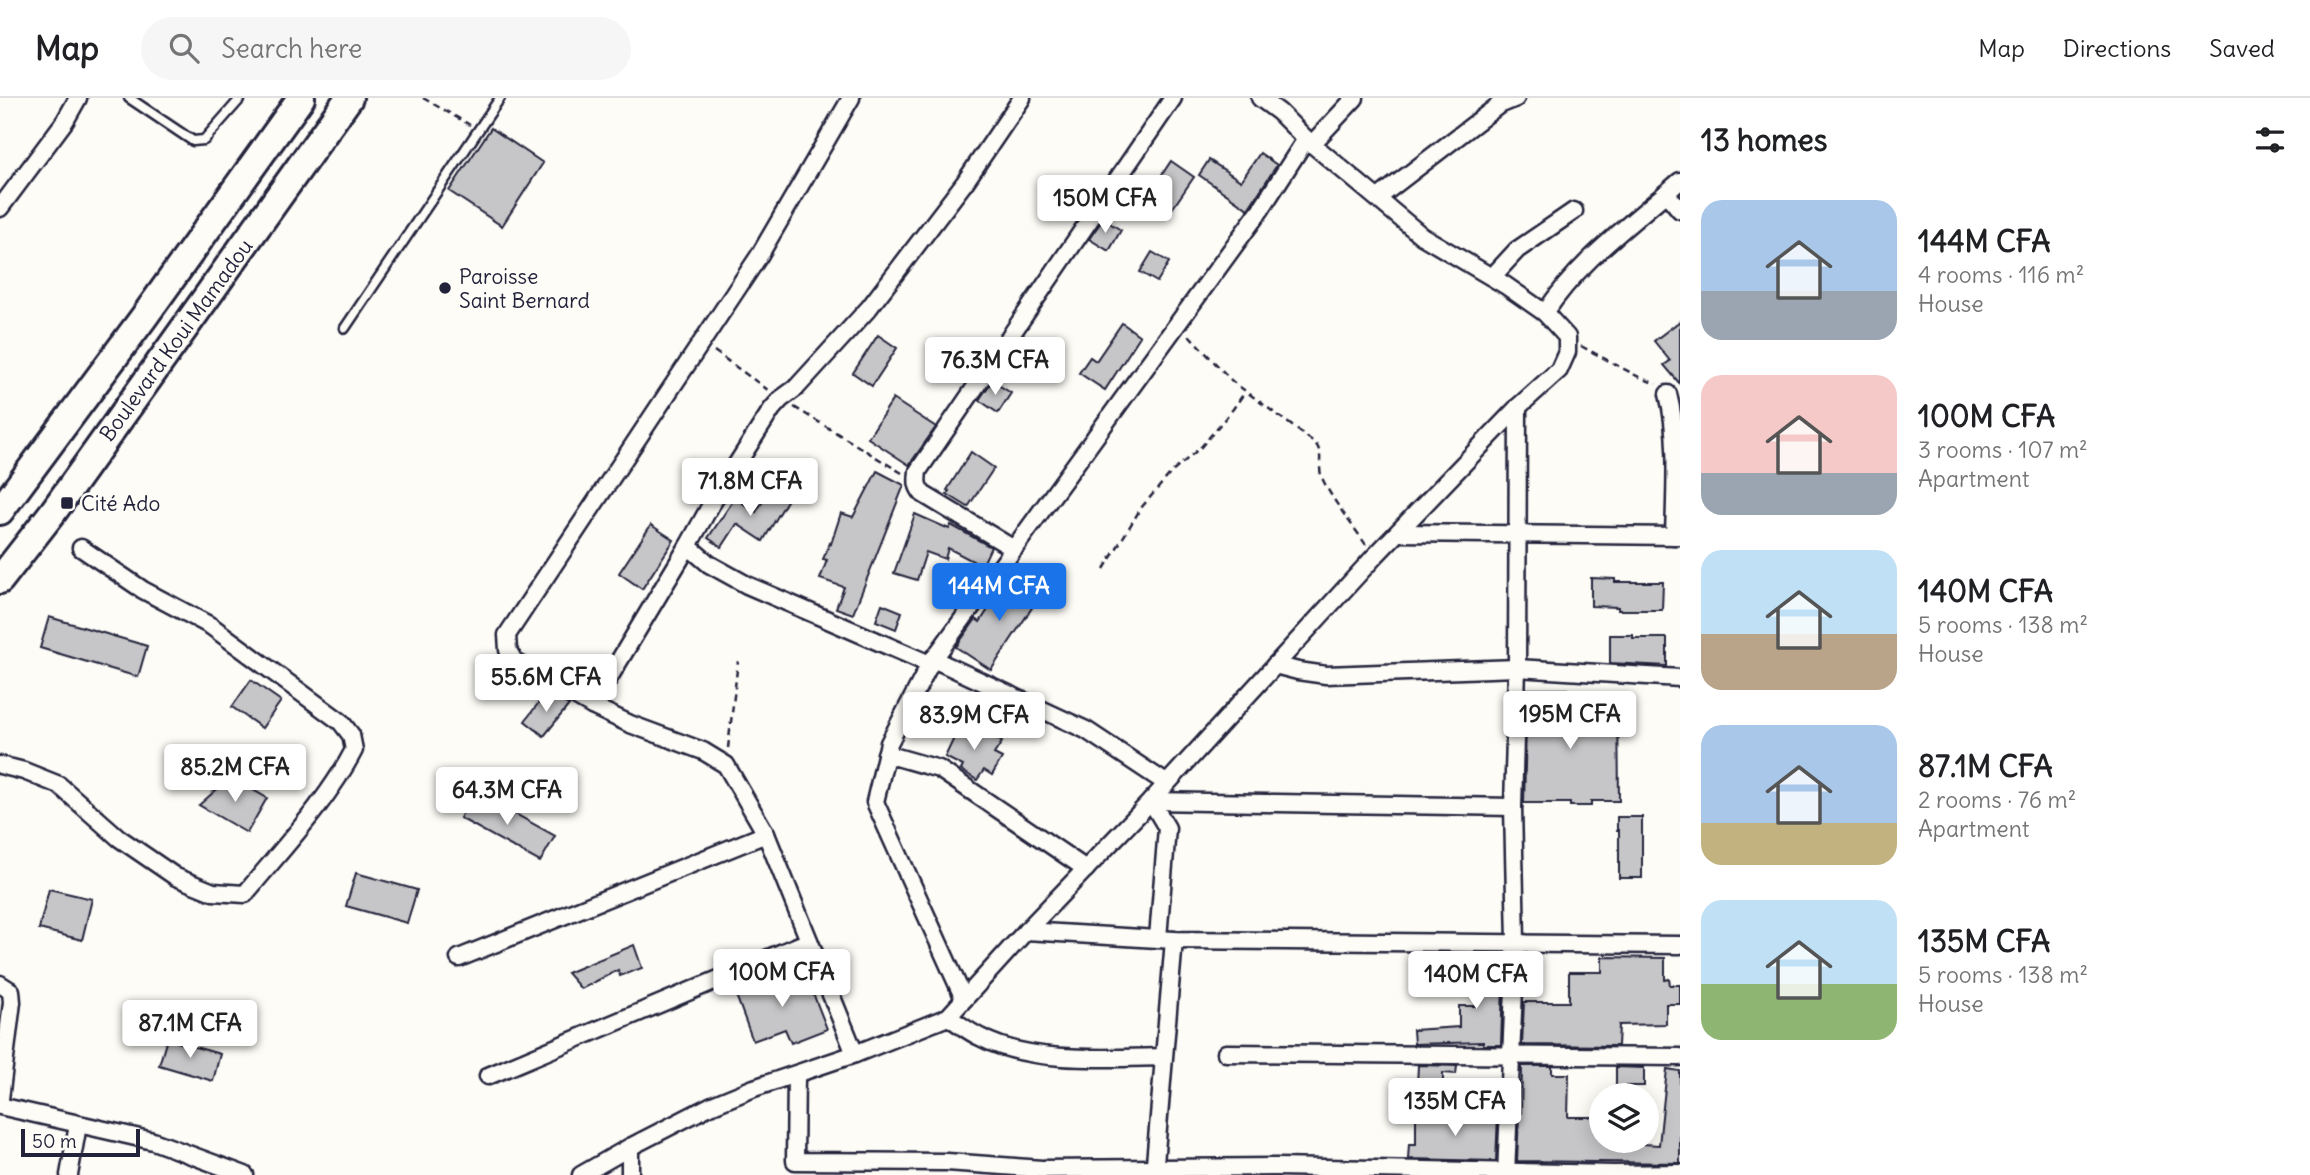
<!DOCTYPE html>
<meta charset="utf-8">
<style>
body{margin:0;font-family:Delius,sans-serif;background:#f6f6f6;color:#202124;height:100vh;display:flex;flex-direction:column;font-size:26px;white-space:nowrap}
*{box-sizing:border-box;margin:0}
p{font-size:23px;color:#757577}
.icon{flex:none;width:38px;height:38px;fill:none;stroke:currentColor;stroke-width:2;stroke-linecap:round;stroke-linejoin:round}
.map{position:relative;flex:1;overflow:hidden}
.panel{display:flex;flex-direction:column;background:#fff;width:630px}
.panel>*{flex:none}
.buttons{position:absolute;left:1589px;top:985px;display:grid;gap:14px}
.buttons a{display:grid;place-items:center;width:70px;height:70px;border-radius:50%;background:#fff;box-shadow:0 4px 18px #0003;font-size:35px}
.scale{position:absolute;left:21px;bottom:18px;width:119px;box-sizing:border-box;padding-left:7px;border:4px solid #22223b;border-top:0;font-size:19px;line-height:24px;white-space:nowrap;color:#22223b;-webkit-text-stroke:5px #fdfcf7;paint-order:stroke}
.price{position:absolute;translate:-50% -60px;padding:0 16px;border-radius:7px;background:#fff;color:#222;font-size:23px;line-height:46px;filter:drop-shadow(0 2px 4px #0008)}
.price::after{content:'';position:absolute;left:50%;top:42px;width:21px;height:16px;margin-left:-10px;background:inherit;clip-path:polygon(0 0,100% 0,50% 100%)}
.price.selected{background:#1a73e8;color:#fff}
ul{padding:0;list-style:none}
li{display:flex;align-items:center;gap:21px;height:175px;padding:0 21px}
li span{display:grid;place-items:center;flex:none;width:196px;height:140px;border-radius:21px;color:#555}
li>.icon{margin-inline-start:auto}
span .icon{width:84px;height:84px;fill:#fffc;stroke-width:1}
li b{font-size:30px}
h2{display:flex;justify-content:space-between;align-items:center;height:84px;padding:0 21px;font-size:30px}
header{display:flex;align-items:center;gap:42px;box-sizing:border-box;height:98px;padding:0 35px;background:#fff;border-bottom:2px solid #e0e0e0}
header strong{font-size:33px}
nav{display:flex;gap:38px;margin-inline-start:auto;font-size:24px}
.search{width:490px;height:63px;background:#f6f6f6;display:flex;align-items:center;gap:18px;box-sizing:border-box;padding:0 24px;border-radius:38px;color:#757577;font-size:26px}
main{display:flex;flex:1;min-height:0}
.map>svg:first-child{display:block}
</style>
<header>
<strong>Map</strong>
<div class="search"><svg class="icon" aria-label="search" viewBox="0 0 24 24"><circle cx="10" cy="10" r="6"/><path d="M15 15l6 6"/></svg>Search here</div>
<nav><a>Map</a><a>Directions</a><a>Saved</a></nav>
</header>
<main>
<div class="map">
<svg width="1680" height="1077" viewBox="0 0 1680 1077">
<rect width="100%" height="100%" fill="#fdfcf7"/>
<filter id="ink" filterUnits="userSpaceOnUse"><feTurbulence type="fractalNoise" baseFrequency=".0143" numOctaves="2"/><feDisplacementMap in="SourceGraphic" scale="14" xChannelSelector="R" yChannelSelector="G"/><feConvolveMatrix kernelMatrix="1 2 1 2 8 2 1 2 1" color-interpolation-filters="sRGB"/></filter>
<g filter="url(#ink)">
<!-- building -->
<g fill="#c6c6c8" stroke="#22223b" stroke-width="2">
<polygon points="491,30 543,65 502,128 449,93"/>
<polygon points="1260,55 1277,67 1248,111 1199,77 1209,62 1241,83"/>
<polygon points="1171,63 1194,79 1170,114 1147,99"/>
<polygon points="1103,121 1121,132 1109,153 1089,141"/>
<polygon points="1152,154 1169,164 1157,184 1140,174"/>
<polygon points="1680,223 1680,286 1664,267 1670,263 1654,243"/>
<polygon points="1122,225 1140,238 1105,292 1079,275 1090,259 1096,263"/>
<polygon points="878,237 897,250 872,288 853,275"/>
<polygon points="992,283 1011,295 998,315 979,302"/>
<polygon points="893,301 936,329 909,367 868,340"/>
<polygon points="971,354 994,370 968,409 947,396 949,393 947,392"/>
<polygon points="877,373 904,387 853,516 836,510 844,489 820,481 827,462 823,461 830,445 831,446 841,415 853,419"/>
<polygon points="771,390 788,401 763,443 737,426 722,449 708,440 735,400 756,414"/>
<polygon points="915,416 949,431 951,427 991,449 982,468 948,450 945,461 926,454 917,482 894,475"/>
<polygon points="651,427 674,442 642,491 619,475"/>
<polygon points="1011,476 1041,496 991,572 956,549 976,521 980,524"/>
<polygon points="1591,480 1615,481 1615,484 1663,484 1662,512 1618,512 1618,509 1591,508"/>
<polygon points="882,506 902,514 896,531 876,523"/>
<polygon points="49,519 147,548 138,579 40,550"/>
<polygon points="1610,537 1633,537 1633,540 1667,540 1667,568 1610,565"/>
<polygon points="251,582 281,603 262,630 232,609"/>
<polygon points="1527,591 1567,591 1567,608 1618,606 1619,703 1591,703 1591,708 1570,708 1570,705 1524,705"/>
<polygon points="546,595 569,607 544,638 525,623"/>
<polygon points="961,625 982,636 984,633 1002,644 994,656 1002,660 992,677 984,672 977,682 961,672 963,668 945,659"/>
<polygon points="231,679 267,700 247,735 199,707"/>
<polygon points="474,693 555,738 540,764 460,720"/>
<polygon points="1617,719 1642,719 1642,780 1619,780 1619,732 1617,732"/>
<polygon points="356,775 417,792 407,825 346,808"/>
<polygon points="49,791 92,801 82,842 39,831"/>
<polygon points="634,847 642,870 620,878 618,872 581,891 567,875"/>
<polygon points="1477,858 1504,858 1501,947 1483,947 1483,944 1414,946 1413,932 1459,929 1459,908 1476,908"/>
<polygon points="1602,859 1665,860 1665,882 1669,881 1670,887 1680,887 1680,906 1666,906 1666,926 1619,927 1618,948 1522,947 1524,904 1569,904 1569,874 1602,874"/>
<polygon points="804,872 827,931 791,945 785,931 753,943 736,897"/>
<polygon points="167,941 220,956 213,983 159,967"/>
<polygon points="1418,967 1457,968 1456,976 1443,975 1443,988 1417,987"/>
<polygon points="1522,968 1552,968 1552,976 1569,976 1568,1019 1601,1019 1601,1043 1643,1043 1643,1046 1659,1047 1667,971 1680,973 1680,1065 1517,1063 1519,1017 1521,1017"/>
<polygon points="1616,969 1644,970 1644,988 1616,988"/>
<polygon points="1438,1016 1498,1017 1496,1063 1408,1061 1409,1046 1416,1046 1416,1017"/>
</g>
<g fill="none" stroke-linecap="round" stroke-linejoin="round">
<!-- lane casing -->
<g stroke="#22223b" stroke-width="13">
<g id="lane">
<polyline points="129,0 193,43 204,42 241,0"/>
<polyline points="345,230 500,0"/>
</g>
</g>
<!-- street casing -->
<g stroke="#22223b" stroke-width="21">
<g id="street">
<polyline points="851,0 759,158 507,537 508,552 514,563 592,608 630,626 703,653 726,667 766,736 855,956"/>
<polyline points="1022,0 965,84 869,210 796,290 781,301 772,311 712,405 688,448 709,466 747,487 930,566 1261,111 1306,41"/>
<polyline points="1312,46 1355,0"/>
<polyline points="1666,95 1680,83"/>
<polyline points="1378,100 1499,7 1516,0"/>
<polyline points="0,110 65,23 78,0"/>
<polyline points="1492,179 1517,152 1574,113"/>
<path d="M1545 215C1576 167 1623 132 1666 95L1680 112"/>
<path d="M1668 296C1679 338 1675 395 1674 438"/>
<polyline points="1399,435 1680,438"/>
<path d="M1014 451 923 396C916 388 917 383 918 373L1173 0"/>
<polyline points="933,561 1086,632 1166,685"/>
<polyline points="930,566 889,645 875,704 964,901"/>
<polyline points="1275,567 1298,573 1326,577 1517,570 1680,580"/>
<polyline points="592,608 688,448"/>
<polyline points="886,656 939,671 1086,771"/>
<path d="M0 667 24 673 59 687 119 740 176 779 213 794 245 796C283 750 327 704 354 652L351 637 341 624 280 579 211 528 143 492 81 450"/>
<polyline points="1151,703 1513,709"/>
<polyline points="1151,703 1167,730 1158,840"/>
<polyline points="1026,833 1174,842 1680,847"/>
<polyline points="459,860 766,736"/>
<polyline points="0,886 11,893 12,904 0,1001"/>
<path d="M948 919C958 925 969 934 980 939 1030 966 1109 960 1163 959"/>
<polyline points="1226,955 1680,959"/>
<polyline points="796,977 795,1063 947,1064 1042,1071 1276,1069 1614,1076 1680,1075"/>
<polyline points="488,978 809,843"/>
<polyline points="0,1008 153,1043 245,1077"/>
<polyline points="630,1049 630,1077"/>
<polyline points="69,1077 78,1027"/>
<polyline points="581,1077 630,1049 710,1008 754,990 855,956 948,919 1026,833 1151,703 1374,459 1518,309 1559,272 1567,254 1567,239 1545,215 1505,187 1422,138 1306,41 1279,14 1260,0"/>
<polyline points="1154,1077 1174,842"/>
<polyline points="1506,1077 1516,844 1513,709 1517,570 1518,309"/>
</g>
</g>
<!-- primary casing -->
<g stroke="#22223b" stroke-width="32">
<g id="primary">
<polyline points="0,413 144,219 301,0"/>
<polyline points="0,482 53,414 349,0"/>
</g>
</g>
<!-- path -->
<g stroke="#22223b" stroke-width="2.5" stroke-dasharray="7 5" stroke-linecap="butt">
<polyline points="423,0 470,27"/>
<path d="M1189 237 1232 283 1315 345C1325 357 1316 369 1323 382 1334 405 1352 426 1366 447"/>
<polyline points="1581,248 1637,278 1656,286"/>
<polyline points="714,253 768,292"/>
<polyline points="794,309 902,375"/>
<polyline points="1104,471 1141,410 1170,376 1201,349 1233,311 1245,294"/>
<polyline points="728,650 738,563"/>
</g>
<!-- lane -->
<use href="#lane" stroke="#fdfcf7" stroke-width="8"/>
<!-- street -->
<use href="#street" stroke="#fdfcf7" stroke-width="16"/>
<!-- primary -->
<use href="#primary" stroke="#fdfcf7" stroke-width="26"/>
</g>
</g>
<!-- markers -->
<g fill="#22223b" stroke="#fdfcf7" stroke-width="2.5">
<circle cx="445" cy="190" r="7"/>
<rect x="60" y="398" width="14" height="14" rx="3.5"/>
</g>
<g text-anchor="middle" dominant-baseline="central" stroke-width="5" stroke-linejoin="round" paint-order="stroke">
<!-- poi labels -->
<g font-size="21" fill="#22223b" stroke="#fdfcf7" text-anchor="start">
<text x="459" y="178">Paroisse<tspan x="459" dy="24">Saint Bernard</tspan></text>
<text x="81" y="405">Cité Ado</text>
</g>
<!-- street labels -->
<g font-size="21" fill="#22223b" stroke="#fdfcf7">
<text transform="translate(176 242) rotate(-54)">Boulevard Koui Mamadou</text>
</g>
</g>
</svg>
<div class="buttons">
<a><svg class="icon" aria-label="layers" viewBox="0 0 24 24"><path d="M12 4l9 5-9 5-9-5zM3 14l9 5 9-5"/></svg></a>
</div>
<div class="scale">50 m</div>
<b class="price" style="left:1105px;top:137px">150M CFA</b>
<b class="price" style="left:995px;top:299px">76.3M CFA</b>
<b class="price" style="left:750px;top:420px">71.8M CFA</b>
<b class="price selected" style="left:999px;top:525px">144M CFA</b>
<b class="price" style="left:546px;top:616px">55.6M CFA</b>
<b class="price" style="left:1570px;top:653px">195M CFA</b>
<b class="price" style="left:974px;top:654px">83.9M CFA</b>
<b class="price" style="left:235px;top:706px">85.2M CFA</b>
<b class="price" style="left:507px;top:729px">64.3M CFA</b>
<b class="price" style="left:782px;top:911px">100M CFA</b>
<b class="price" style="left:1476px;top:913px">140M CFA</b>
<b class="price" style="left:190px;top:962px">87.1M CFA</b>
<b class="price" style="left:1455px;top:1040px">135M CFA</b>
</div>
<section class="panel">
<h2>13 homes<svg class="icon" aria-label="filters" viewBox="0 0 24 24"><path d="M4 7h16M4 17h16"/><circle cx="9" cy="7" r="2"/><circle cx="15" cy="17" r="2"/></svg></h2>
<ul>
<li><span style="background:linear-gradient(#a9c7e8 65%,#9aa5b1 0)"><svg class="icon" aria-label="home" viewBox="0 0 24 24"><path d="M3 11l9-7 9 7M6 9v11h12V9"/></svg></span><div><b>144M CFA</b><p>4 rooms · 116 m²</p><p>House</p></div></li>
<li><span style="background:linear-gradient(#f6c9c9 70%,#9aa5b1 0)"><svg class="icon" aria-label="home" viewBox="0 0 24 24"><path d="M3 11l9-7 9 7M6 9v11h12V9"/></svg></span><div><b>100M CFA</b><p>3 rooms · 107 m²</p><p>Apartment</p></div></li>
<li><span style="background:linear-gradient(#bfe0f5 60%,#b9a48a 0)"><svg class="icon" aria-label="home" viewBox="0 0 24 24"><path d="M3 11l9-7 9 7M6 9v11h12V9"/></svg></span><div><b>140M CFA</b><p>5 rooms · 138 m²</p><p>House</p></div></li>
<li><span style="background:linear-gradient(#a9c7e8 70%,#c2b280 0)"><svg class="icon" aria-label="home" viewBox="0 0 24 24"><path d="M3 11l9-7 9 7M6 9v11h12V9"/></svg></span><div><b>87.1M CFA</b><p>2 rooms · 76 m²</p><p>Apartment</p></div></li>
<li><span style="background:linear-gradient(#bfe0f5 60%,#8fb573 0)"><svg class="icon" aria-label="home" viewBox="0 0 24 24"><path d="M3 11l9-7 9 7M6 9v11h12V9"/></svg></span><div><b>135M CFA</b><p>5 rooms · 138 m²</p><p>House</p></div></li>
</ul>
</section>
</main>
